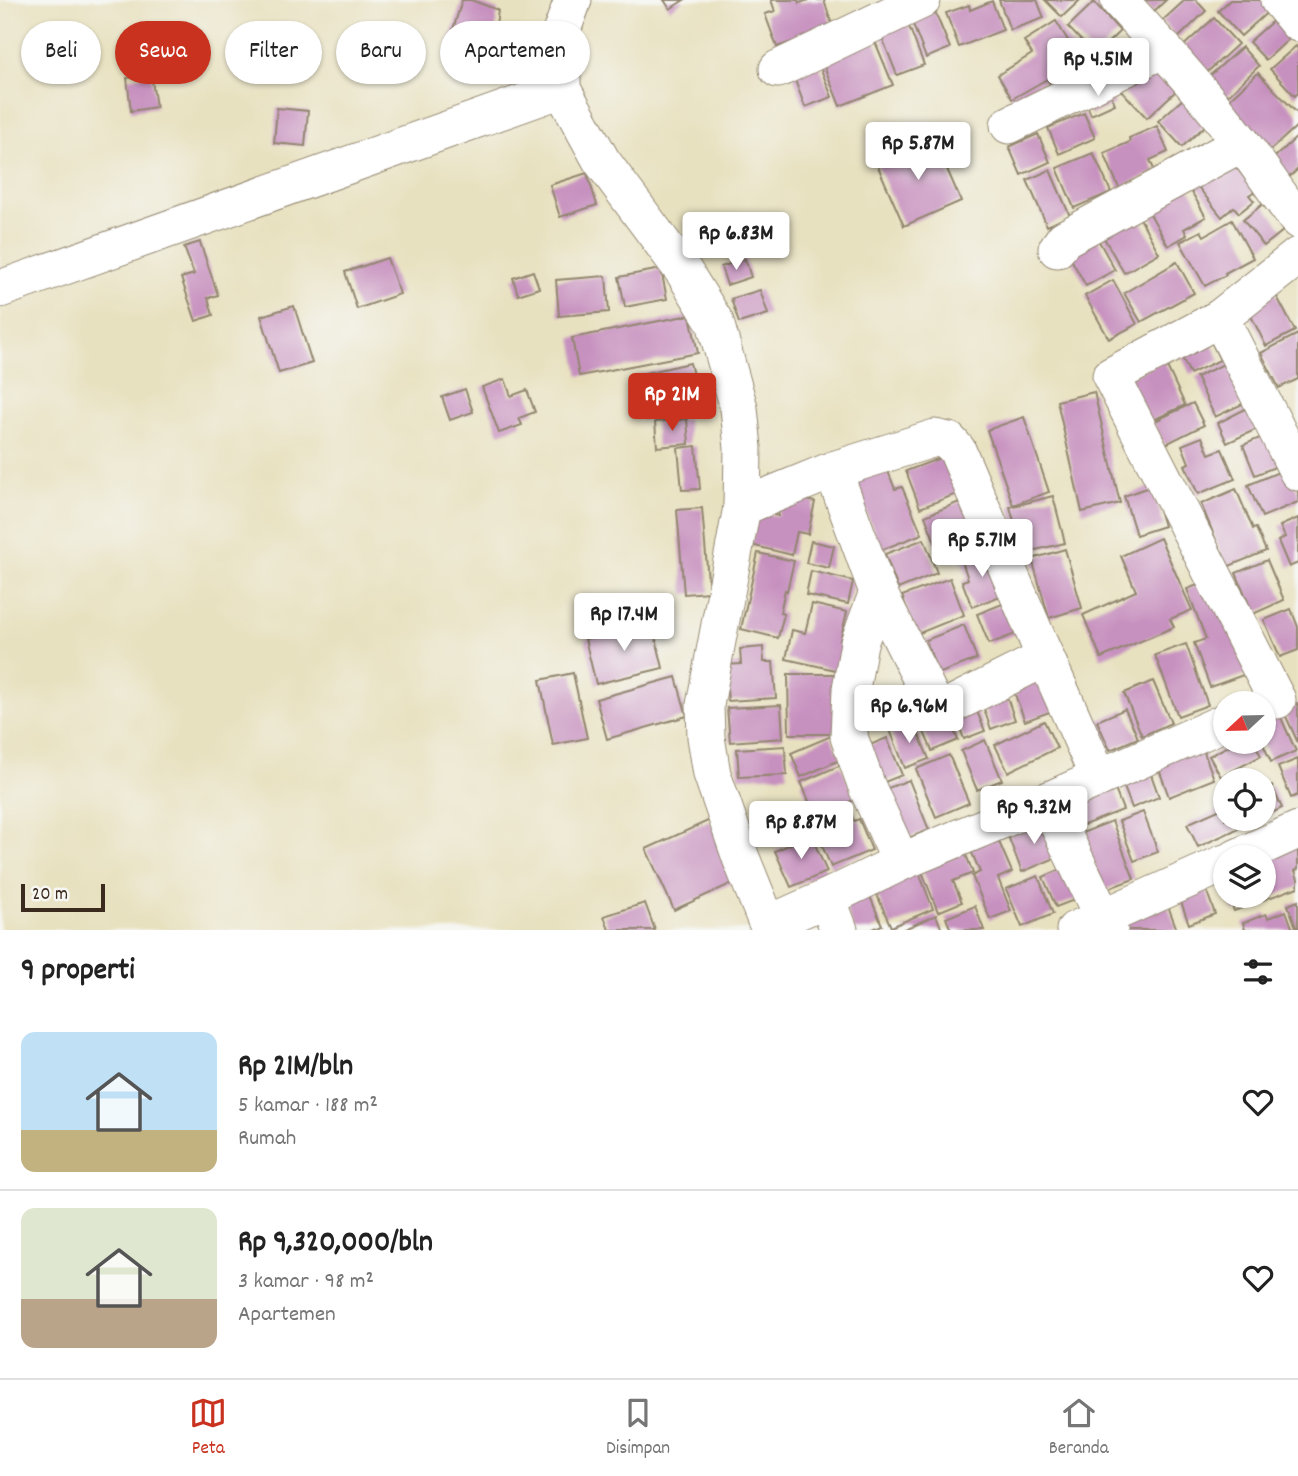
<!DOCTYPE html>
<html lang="id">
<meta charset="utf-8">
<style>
body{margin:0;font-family:Dekko,sans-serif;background:#f2f2f2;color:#222;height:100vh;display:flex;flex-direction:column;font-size:26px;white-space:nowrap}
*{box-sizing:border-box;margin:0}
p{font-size:23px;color:#767676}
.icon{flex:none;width:38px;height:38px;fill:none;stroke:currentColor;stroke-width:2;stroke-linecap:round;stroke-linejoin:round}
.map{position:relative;height:930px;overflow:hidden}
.side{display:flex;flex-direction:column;background:#fff;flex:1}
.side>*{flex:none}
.top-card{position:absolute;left:21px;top:21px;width:700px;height:63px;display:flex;gap:14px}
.needle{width:46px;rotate:248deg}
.fabs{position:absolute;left:1213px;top:691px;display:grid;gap:14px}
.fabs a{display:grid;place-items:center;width:63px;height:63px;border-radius:50%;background:#fff;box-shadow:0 2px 5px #0004;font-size:35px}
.scale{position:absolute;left:21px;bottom:18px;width:84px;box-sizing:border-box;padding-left:7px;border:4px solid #3b2a1e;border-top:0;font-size:19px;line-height:24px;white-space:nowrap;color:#3b2a1e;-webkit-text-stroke:5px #f6f6f2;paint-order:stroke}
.price{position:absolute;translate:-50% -60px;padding:0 16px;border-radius:7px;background:#fff;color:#222;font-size:23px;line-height:46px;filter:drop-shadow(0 2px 4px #0008)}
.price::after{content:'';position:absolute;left:50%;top:42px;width:21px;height:16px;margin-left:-10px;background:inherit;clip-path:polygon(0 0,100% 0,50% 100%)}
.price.active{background:#c8321e;color:#fff}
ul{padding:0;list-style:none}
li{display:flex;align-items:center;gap:21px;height:175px;padding:0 21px}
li+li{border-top:2px solid #e0e0e0}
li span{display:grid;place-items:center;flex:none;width:196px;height:140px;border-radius:14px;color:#555}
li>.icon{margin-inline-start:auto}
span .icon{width:84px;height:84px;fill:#fffc;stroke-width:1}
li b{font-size:30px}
h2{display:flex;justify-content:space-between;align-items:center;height:84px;padding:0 21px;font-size:30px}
.tag{padding:0 24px;border-radius:32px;background:#fff;box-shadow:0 2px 5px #0004;font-size:24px;line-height:63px}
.tag.active{background:#c8321e;color:#fff}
.menu{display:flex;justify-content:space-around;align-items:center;height:98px;border-top:2px solid #e0e0e0;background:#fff;font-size:19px;color:#767676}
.menu a{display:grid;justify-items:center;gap:4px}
.menu .active{color:#c8321e}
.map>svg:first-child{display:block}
</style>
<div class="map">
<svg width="1298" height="930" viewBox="0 0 1298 930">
<rect width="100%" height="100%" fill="#f6f6f2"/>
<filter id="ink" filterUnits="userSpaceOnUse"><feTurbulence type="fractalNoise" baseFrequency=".0143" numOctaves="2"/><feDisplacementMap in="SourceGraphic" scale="14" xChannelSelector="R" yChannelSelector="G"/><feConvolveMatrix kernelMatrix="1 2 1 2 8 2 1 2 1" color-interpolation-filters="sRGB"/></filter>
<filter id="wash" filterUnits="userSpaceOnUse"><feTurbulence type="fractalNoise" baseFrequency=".00686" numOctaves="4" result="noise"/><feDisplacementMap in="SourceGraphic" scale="28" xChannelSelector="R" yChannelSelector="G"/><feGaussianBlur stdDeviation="1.57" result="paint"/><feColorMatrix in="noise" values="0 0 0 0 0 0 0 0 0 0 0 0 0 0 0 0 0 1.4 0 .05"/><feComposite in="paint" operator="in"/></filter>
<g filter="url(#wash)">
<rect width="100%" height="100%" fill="#e8e1c0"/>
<g id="blocks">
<!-- building -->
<g fill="#c791bf">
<polygon points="462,0 471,0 498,10 493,49 445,56"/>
<polygon points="664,0 684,0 670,9"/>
<polygon points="771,0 798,0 799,3 809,0 824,0 833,28 777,47 765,14 775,11"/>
<polygon points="999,0 1037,0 1044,18 1010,30"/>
<polygon points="1045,0 1080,0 1062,17"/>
<polygon points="1141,0 1166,0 1152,13"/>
<polygon points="1185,0 1196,0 1206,11 1178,38 1162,21"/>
<polygon points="1230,0 1264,0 1272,8 1241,36 1218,11"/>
<polygon points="992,1 1003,30 959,47 946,13 969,5 970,10"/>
<polygon points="1094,2 1120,31 1095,55 1068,27"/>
<polygon points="903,11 924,65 897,75 876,22"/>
<polygon points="935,12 950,48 926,58 912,22"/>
<polygon points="1214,18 1238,44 1204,75 1180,49"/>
<polygon points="1275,19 1291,37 1266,60 1249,42"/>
<polygon points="1056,21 1085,68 1053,88 1047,79 1012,99 998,75 1032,54 1024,41"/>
<polygon points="874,39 893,85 840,106 822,61"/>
<polygon points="1296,46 1298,49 1298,93 1295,96 1270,69"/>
<polygon points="1242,47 1259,66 1225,98 1207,78"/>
<polygon points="1150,61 1177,90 1147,118 1120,89"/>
<polygon points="818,62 832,97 805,107 792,72"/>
<polygon points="1258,73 1298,114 1298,125 1267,153 1226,102"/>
<polygon points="151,74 156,107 131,111 127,78"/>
<polygon points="1106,82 1115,104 1091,115 1082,92"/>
<polygon points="1183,99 1206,125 1182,147 1158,121"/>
<polygon points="277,108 308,111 305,146 274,143"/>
<polygon points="1084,113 1095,138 1059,154 1048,128"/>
<polygon points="1157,126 1168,152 1150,160 1155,172 1119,188 1104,153 1130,142 1129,138"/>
<polygon points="1038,134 1050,162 1021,175 1009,147"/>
<polygon points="1298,136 1298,169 1284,182 1267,164"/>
<polygon points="933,137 961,201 904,226 876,162"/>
<polygon points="1093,153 1111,192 1074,208 1057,168"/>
<polygon points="1228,157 1255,191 1249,195 1254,201 1239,213 1234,207 1222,217 1195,183"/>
<polygon points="1050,170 1070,216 1047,226 1027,180"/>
<polygon points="587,173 597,205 560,217 550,185"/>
<polygon points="1186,182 1206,217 1184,229 1187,235 1168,246 1144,203"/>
<polygon points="1263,204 1284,230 1264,246 1243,220"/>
<polygon points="1136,211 1159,253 1124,273 1100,231"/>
<polygon points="1232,220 1253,258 1225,273 1226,275 1205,286 1180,242 1201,231 1204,236"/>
<polygon points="1095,234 1115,270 1086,286 1066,250"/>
<polygon points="200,242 218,295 208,298 213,315 196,321 181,278 194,274 184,247"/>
<polygon points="387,258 400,294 357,309 345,272"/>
<polygon points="745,259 751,277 727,285 721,267"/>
<polygon points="1177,262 1194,293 1141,322 1124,293"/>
<polygon points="661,269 667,299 625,307 619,277"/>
<polygon points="533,271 539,288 518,295 513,278"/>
<polygon points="606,276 609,312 559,316 556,280"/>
<polygon points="1113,280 1137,324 1109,339 1085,296"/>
<polygon points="760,290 768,314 739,323 731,299"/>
<polygon points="1274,291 1295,331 1266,346 1246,306"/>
<polygon points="294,306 312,363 279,373 261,316"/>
<polygon points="690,315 698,353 579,376 572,338"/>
<polygon points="1205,329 1220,360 1190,374 1175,343"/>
<polygon points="1298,334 1298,379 1279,388 1261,353"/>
<polygon points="1164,360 1185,405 1147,423 1126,378"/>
<polygon points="1230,361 1249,401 1215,417 1196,377"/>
<polygon points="690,363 701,408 647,420 636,375"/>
<polygon points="505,379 511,396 527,390 535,412 519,418 522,425 499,433 482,387"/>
<polygon points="465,389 473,412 450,420 442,397"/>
<polygon points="1094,392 1120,503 1082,512 1057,401"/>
<polygon points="1193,403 1204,425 1164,445 1153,422"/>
<polygon points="1247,408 1257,429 1227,443 1218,423"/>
<polygon points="1024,417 1049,492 1013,505 987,430"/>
<polygon points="687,419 689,444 657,447 655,422"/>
<polygon points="1267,435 1280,465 1255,475 1243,445"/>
<polygon points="1202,437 1209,454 1222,449 1235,479 1198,494 1185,465 1189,463 1182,445"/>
<polygon points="696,446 700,489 682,490 678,448"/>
<polygon points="948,455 962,492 920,508 906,471"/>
<polygon points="884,461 895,489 902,487 922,534 881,550 851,473"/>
<polygon points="1288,468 1298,491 1298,502 1262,517 1248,485"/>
<polygon points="1152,486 1164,526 1136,535 1124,496"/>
<polygon points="1236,489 1253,529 1256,528 1266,551 1227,567 1201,504"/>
<polygon points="783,495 815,502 808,534 797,532 792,555 751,545 758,511 778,516"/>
<polygon points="1053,496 1065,543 1023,553 1010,507"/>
<polygon points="969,498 985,540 941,558 925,516"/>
<polygon points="702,508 709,592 684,594 677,510"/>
<polygon points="1298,518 1298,563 1289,567 1278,541 1285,537 1280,526"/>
<polygon points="1160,538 1192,610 1170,619 1174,627 1101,658 1083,615 1136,591 1121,556"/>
<polygon points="924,539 937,573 898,589 885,554"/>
<polygon points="811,541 834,546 829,568 806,563"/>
<polygon points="985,549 1008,593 972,607 962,581 968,579 961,558"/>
<polygon points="1065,549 1082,608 1049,618 1032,559"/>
<polygon points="758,553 794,561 787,591 785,590 780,613 784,614 778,638 741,629"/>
<polygon points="1267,560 1284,600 1253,614 1236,573"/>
<polygon points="811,571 853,581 848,604 806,595"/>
<polygon points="950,578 964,615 917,634 902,596"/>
<polygon points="1208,581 1249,673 1210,687 1194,643 1206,639 1187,589"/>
<polygon points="1010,601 1021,632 989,644 977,614"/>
<polygon points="812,604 847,612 840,641 847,642 840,671 786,659 792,630 805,633"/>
<polygon points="1291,609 1298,627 1298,650 1280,657 1264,620"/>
<polygon points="652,622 663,668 596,684 585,639"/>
<polygon points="964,625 977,659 938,674 926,640"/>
<polygon points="1186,644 1208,705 1178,716 1155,655"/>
<polygon points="763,647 764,662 773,662 776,698 728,701 725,665 741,664 740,649"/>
<polygon points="573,673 587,738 553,745 540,680"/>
<polygon points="1041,673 1055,710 1025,721 1011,684"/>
<polygon points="788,674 835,674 835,703 839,734 789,734"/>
<polygon points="676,677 687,716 607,739 596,699"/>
<polygon points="1153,681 1171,723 1142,736 1124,693"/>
<polygon points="1003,686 1015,720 991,729 979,695"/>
<polygon points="1298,703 1298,743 1283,710"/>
<polygon points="974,704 985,731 964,739 954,712"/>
<polygon points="781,705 783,738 730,742 727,708"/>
<polygon points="1125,709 1138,738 1110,750 1097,721"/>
<polygon points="1277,709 1296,751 1271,762 1262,742 1264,742 1264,715"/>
<polygon points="946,711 958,740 932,751 920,722"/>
<polygon points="913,721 929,759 905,768 890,730"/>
<polygon points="1044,721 1057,748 1008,772 995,745"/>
<polygon points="831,736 842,759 801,777 791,753"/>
<polygon points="887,738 902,775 875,786 860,749"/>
<polygon points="985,740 1002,780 977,790 961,751"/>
<polygon points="1236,742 1254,742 1261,756 1221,777 1209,756"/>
<polygon points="1201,744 1214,779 1169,797 1156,761"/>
<polygon points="785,746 787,775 739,777 737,749"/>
<polygon points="949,755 969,803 936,817 916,769"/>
<polygon points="1298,759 1298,795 1291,798 1278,767"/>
<polygon points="1147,763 1159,797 1132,808 1119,774"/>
<polygon points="841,765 856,799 815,816 801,782"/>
<polygon points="1111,779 1123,810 1076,828 1064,797"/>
<polygon points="909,780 929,830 901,841 880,791"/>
<polygon points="1272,786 1282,808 1264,817 1264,790"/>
<polygon points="847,804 854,821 859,819 872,850 831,867 818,836 833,830 826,813"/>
<polygon points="1225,807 1225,819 1259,819 1198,847 1187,824"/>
<polygon points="1143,812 1158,852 1134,861 1119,821"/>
<polygon points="710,820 737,881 674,910 646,849"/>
<polygon points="1045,820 1060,856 1022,872 1008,836"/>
<polygon points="1112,821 1134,879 1104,890 1082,833"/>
<polygon points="811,835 827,872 791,887 775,851"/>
<polygon points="996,835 1012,872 998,878 1011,911 990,919 972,876 980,872 969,846"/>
<polygon points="1298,838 1298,869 1295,871 1298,879 1298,887 1234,911 1228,896 1264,896 1264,857"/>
<polygon points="963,847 973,873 953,881 962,902 938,912 921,869"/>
<polygon points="1069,866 1082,897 1056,907 1043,877"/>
<polygon points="918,870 933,909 891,927 874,888"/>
<polygon points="1038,876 1053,914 1022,927 1006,889"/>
<polygon points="1203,881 1215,914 1189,924 1177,891"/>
<polygon points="869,894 882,925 871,930 854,930 844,905"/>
<polygon points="1165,898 1177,930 1126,930 1120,914"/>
<polygon points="1298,901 1298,930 1297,930 1288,905"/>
<polygon points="645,903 655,930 609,930 604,916"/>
<polygon points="975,906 984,930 951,930 946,918"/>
<polygon points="1286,911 1293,930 1245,930 1243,923 1266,914 1268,918"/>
<polygon points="936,915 942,930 902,930"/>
</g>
</g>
</g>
<g filter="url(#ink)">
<use href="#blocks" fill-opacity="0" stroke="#92866f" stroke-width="2"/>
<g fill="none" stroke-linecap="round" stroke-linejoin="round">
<!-- minor casing -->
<g stroke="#92866f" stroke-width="39">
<g id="minor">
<polyline points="573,0 562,30 562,89 601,160 684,272 715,322 739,408 743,448 742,507 705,705 706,737 712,774 741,858 770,930"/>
<path d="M1119 0C1161 46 1203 93 1241 142 1261 168 1278 195 1298 220"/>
<polyline points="1279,0 1298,23"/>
<polyline points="778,69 922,0"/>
<polyline points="1009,125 1164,49"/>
<polyline points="1057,249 1064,239 1242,143"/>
<polyline points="0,289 562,89"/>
<polyline points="1220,318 1298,256"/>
<polyline points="833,470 878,592 934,704 939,707 949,706 1045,658"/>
<polyline points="742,507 833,470 935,438 949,441 957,450 1039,643 1099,778"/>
<polyline points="878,592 859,643 851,689 849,737 867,787 901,862"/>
<polyline points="1277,700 1111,376 1220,318 1298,472"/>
<polyline points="1047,801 1109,930"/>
<polyline points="1236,858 1298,830"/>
<polyline points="827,898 839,930"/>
<polyline points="769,924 827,898 901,862 1047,801 1225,722"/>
<polyline points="1075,930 1225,863"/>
</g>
</g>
<!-- minor -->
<use href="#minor" stroke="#fff" stroke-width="37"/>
</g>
</g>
</svg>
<div class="fabs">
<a><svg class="needle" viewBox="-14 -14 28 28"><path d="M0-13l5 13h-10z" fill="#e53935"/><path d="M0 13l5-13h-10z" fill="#767676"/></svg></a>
<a><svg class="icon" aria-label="locate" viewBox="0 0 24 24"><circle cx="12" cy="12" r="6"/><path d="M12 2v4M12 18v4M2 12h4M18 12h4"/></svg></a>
<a><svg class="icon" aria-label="layers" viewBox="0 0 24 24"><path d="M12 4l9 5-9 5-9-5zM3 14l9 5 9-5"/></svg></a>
</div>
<div class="scale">20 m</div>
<b class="price" style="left:1098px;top:98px">Rp 4.51M</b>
<b class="price" style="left:918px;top:182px">Rp 5.87M</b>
<b class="price" style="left:736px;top:272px">Rp 6.83M</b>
<b class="price active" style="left:672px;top:433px">Rp 21M</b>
<b class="price" style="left:982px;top:579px">Rp 5.71M</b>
<b class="price" style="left:624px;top:653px">Rp 17.4M</b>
<b class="price" style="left:909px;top:745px">Rp 6.96M</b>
<b class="price" style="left:1034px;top:846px">Rp 9.32M</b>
<b class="price" style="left:801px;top:861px">Rp 8.87M</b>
<div class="top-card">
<a class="tag">Beli</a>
<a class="tag active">Sewa</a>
<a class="tag">Filter</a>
<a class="tag">Baru</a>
<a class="tag">Apartemen</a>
</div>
</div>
<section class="side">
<h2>9 properti<svg class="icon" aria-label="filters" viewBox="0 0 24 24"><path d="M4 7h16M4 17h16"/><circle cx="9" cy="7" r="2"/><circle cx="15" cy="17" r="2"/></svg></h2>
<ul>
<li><span style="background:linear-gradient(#bfe0f5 70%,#c2b280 0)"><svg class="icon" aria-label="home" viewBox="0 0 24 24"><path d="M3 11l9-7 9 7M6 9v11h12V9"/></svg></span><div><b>Rp 21M/bln</b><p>5 kamar · 188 m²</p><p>Rumah</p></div><svg class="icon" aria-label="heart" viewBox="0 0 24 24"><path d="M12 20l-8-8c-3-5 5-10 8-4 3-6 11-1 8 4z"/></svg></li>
<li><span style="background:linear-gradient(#dfe7d0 65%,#b9a48a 0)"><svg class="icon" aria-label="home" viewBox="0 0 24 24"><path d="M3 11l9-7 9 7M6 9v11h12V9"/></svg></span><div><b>Rp 9,320,000/bln</b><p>3 kamar · 98 m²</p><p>Apartemen</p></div><svg class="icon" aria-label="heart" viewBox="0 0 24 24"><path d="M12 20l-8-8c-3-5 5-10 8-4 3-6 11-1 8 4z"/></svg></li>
</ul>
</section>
<nav class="menu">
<a class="active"><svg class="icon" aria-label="map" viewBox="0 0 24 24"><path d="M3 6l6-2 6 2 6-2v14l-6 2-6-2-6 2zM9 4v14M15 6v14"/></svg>Peta</a>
<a><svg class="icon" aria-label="saved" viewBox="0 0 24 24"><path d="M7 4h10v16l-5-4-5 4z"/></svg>Disimpan</a>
<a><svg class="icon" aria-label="home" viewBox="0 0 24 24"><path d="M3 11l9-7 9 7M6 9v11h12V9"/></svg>Beranda</a>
</nav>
